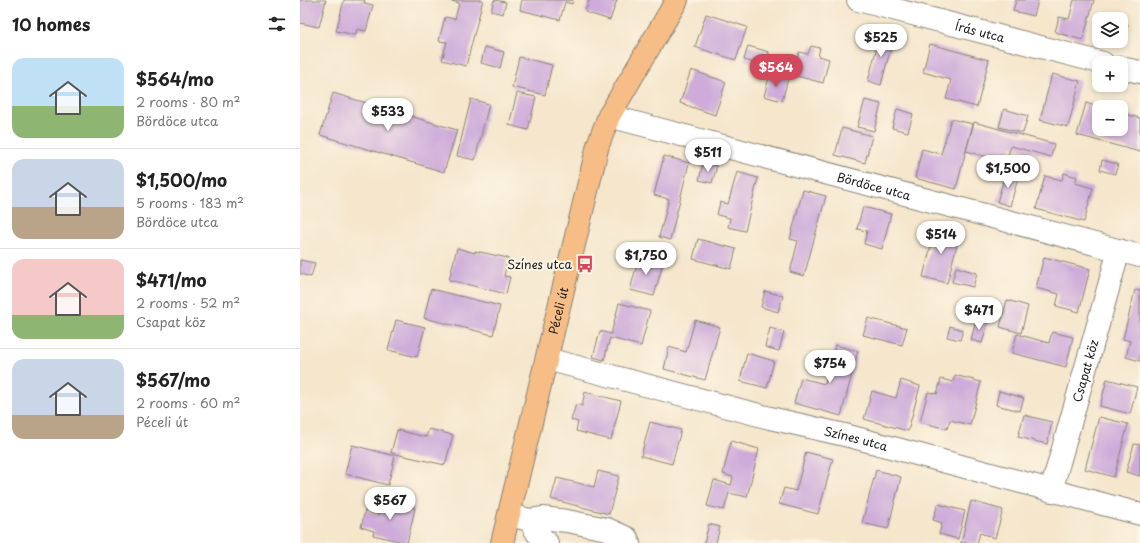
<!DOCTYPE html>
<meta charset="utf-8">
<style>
body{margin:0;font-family:"Playpen Sans",sans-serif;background:#f6f6f6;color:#222;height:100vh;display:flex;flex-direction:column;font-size:15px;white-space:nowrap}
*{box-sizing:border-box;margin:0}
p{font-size:13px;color:#767676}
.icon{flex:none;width:22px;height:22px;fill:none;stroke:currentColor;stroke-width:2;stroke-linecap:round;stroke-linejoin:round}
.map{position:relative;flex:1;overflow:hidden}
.drawer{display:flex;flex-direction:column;background:#fff;width:300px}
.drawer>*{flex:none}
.fabs{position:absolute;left:792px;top:12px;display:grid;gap:8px}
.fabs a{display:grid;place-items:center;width:36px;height:36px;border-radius:8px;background:#fff;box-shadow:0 2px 6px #0003;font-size:20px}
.price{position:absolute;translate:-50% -34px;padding:0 9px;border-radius:14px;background:#fff;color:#222;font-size:13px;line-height:26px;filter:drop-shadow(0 1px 2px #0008)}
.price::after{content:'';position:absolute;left:50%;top:24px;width:12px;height:9px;margin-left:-6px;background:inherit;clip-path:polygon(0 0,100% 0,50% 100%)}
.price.on{background:#d1495b;color:#fff}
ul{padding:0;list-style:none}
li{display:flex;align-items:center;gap:12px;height:100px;padding:0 12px}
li+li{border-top:1px solid #e0e0e0}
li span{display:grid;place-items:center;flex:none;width:112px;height:80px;border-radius:12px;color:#555}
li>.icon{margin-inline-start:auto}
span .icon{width:48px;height:48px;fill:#fffc;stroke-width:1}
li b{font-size:17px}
h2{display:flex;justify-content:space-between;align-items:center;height:48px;padding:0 12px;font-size:17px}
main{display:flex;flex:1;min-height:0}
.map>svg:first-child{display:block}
</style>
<main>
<section class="drawer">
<h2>10 homes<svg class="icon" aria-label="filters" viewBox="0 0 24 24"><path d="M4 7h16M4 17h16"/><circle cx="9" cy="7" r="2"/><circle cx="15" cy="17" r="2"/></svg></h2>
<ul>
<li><span style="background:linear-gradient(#bfe0f5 60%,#8fb573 0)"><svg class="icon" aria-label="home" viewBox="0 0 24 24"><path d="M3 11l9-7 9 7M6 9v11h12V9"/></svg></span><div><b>$564/mo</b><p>2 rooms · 80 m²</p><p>Bördöce utca</p></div></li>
<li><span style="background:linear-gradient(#c9d6e8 60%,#b9a48a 0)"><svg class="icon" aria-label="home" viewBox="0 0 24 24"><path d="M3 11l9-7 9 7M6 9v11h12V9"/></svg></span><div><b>$1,500/mo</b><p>5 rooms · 183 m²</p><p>Bördöce utca</p></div></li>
<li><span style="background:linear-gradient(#f6c9c9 70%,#8fb573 0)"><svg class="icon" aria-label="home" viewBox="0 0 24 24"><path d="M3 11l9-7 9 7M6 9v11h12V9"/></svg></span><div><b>$471/mo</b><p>2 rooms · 52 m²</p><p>Csapat köz</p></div></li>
<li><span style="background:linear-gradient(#c9d6e8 70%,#b9a48a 0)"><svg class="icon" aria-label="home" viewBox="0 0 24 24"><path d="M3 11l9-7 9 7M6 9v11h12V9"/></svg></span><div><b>$567/mo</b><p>2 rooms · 60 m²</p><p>Péceli út</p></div></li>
</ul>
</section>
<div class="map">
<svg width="840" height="543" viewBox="0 0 840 543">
<rect width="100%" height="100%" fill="#fcf5e5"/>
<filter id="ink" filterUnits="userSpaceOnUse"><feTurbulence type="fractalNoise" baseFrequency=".025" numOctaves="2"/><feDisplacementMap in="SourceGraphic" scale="8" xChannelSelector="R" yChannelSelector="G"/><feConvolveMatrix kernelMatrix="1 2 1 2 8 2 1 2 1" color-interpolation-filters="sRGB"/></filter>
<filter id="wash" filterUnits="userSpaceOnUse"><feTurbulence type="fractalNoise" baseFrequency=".012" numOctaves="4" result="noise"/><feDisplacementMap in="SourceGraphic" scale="16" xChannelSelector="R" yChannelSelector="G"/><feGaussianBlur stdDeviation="0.9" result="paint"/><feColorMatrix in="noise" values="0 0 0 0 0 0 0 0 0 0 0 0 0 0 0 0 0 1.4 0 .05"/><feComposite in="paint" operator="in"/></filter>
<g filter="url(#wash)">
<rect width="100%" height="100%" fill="#f5e6cc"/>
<g id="blocks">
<!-- building -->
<g fill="#ceabda">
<polygon points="0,0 26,0 19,27 0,23"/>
<polygon points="44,0 65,0 64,3 73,5 66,31 57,29 56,35 36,31"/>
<polygon points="148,0 183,0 166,66 142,60 147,42 139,41 145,17 155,19 159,3"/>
<polygon points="194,0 206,2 203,14 191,11"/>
<polygon points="222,0 273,0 272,4 265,2 260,20 220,10"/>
<polygon points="289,0 317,0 310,20 285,12"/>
<polygon points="716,0 738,0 734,16 713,11"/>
<polygon points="774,0 794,0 783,40 755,32 759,17 769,19"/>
<polygon points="406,14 447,27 436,60 395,47"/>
<polygon points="821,22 828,24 823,45 811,41 821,41"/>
<polygon points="581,32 594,36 581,85 568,81"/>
<polygon points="630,44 689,60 677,107 646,99 651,80 623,72"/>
<polygon points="448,46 469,52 466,66 444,60"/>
<polygon points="511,46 520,48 518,56 529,59 523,83 493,75 499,52 508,54"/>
<polygon points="185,47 204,52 200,68 181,63"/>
<polygon points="219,57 252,65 245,95 212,87"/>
<polygon points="391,70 426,82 415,115 380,103"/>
<polygon points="470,74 488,79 482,101 464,96"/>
<polygon points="752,74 780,81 768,127 740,120"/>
<polygon points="33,93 157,130 144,172 20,135"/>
<polygon points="217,93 236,97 228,130 209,125"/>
<polygon points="171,99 189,104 175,160 157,156"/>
<polygon points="565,100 581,104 574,131 557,127"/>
<polygon points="786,103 799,107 799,129 821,129 821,113 840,118 840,152 777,135"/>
<polygon points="597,109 613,114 608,132 592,128"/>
<polygon points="704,109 728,116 723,133 699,127"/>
<polygon points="651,119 673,124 656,189 615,178 622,149 641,154"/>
<polygon points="674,122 754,144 751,157 711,146 706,162 666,151"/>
<polygon points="542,128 572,136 565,163 535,155"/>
<polygon points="364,156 389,163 370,240 359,237 369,199 354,195"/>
<polygon points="802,160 818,164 815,174 800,170"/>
<polygon points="403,163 417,166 412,183 399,180"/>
<polygon points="437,172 458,178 445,231 428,227 430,218 417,215 420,202 428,204"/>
<polygon points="706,172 719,175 710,206 697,202"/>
<polygon points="764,173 777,177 775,183 793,188 784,222 736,209 745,176 762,180"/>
<polygon points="503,190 526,196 504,276 490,272 498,241 490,239"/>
<polygon points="563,207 591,214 582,249 564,244 567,231 557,229"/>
<polygon points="636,226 660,233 647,283 623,277"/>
<polygon points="398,239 436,249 431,269 393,259"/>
<polygon points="157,248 175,253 175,251 208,258 204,276 210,277 206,294 149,280"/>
<polygon points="339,257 363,263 354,296 330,290"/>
<polygon points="744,257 790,269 779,312 756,306 759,294 736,288"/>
<polygon points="0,260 15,263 11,277 0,274"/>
<polygon points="656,267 677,273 673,287 652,282"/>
<polygon points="131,289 200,306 193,335 124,318"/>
<polygon points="835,290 840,291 840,361 826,357 830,341 823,339"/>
<polygon points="465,291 483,296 478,312 461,307"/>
<polygon points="707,300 728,306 721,333 700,327"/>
<polygon points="319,303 350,311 341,346 310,338 304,360 293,357 300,331 311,334"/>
<polygon points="568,318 607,328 602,345 563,335"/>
<polygon points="96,320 125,327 117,357 88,350"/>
<polygon points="395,320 420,327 405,380 364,369 369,347 386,352"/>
<polygon points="676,320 688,322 682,343 671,340"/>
<polygon points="650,326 663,330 660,340 647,337"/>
<polygon points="470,328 484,332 479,351 465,347"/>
<polygon points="752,332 773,337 766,367 712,353 717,334 749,343"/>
<polygon points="535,345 558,351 541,416 494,403 501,378 525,384"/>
<polygon points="447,353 474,361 467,388 440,381"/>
<polygon points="655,375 681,382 670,425 650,420 647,429 620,422 628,392 637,394 641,379 653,382"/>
<polygon points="807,379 837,387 830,414 800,406"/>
<polygon points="601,380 620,386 608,431 564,419 572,391 596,398"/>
<polygon points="699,391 724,398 720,411 696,405"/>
<polygon points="285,392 321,401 311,440 276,431 278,422 271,420 276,404 282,406"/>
<polygon points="724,415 752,422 747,444 718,437"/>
<polygon points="799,417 828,424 814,477 785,469"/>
<polygon points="350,422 381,430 372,464 341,456"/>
<polygon points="129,429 153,435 145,465 91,453 97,430 126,437"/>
<polygon points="431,441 459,449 447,497 429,493 424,510 407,506 414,480 431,485 433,477 423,474"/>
<polygon points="834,444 840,445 840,476 826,472"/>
<polygon points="52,445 95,456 88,485 45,474"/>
<polygon points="506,452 533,459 518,514 479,504 484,488 496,491"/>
<polygon points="576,470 601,477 588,529 562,523"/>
<polygon points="298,471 319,476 309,514 251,499 257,478 294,487"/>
<polygon points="81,500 115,508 107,543 73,535 74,531 61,527 65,511 78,514"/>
<polygon points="671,501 703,510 695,538 680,533 677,543 661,543"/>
<polygon points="638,504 665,511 658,539 639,534 642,523 633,520"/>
<polygon points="409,524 420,527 416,543 404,543"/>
</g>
</g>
</g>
<g filter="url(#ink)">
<use href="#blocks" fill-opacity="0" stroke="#888174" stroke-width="1"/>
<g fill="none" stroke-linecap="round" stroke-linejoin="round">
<!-- minor casing -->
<g stroke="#888174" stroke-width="24">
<g id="minor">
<path id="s1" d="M558 0 803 63"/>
<polyline points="821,68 840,72"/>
<path id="s2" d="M309 116 840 256"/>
<path id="s3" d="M247 359 470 418 549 436 840 514"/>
<path id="s4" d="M751 491 819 250"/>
<polyline points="209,515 230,520 242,518 267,521 307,529 327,538 329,543"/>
<polyline points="230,520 237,533 247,543"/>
</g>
</g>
<!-- major casing -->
<g stroke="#888174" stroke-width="24">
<g id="major">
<path id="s5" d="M202 543 298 145 309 116 377 0"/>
</g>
</g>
<!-- minor -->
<use href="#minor" stroke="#fff" stroke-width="22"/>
<!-- major -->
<use href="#major" stroke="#f6be86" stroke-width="22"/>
</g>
</g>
<!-- icons -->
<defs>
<g id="bus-bare" transform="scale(1.38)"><path d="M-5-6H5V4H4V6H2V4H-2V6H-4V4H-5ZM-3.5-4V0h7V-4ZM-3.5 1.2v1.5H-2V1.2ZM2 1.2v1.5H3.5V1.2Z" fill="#d1495b" stroke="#fcf5e5" stroke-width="2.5" paint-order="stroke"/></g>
</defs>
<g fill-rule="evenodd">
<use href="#bus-bare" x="285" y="264"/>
</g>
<g text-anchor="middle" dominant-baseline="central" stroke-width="4" stroke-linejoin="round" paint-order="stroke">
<!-- street labels -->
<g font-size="12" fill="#1c1c1c" stroke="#fcf5e5">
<text stroke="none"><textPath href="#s1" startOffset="126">Írás utca</textPath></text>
<text stroke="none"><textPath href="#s2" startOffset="274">Bördöce utca</textPath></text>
<text stroke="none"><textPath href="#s5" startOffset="239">Péceli út</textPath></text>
<text stroke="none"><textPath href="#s4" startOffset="125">Csapat köz</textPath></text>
<text stroke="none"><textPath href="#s3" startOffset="319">Színes utca</textPath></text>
</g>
<!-- poi labels -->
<g font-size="12" fill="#1c1c1c" stroke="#fcf5e5" text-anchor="end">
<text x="272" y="264">Színes utca</text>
</g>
</g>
</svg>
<div class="fabs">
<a><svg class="icon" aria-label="layers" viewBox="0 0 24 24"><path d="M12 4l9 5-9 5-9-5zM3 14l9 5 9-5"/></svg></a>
<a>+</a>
<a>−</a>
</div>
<b class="price" style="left:581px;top:58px">$525</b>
<b class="price on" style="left:476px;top:88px">$564</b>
<b class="price" style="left:88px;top:132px">$533</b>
<b class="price" style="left:408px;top:173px">$511</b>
<b class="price" style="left:708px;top:189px">$1,500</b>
<b class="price" style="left:641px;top:255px">$514</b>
<b class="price" style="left:346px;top:276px">$1,750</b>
<b class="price" style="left:679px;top:331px">$471</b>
<b class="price" style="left:530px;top:384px">$754</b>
<b class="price" style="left:90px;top:521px">$567</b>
</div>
</main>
